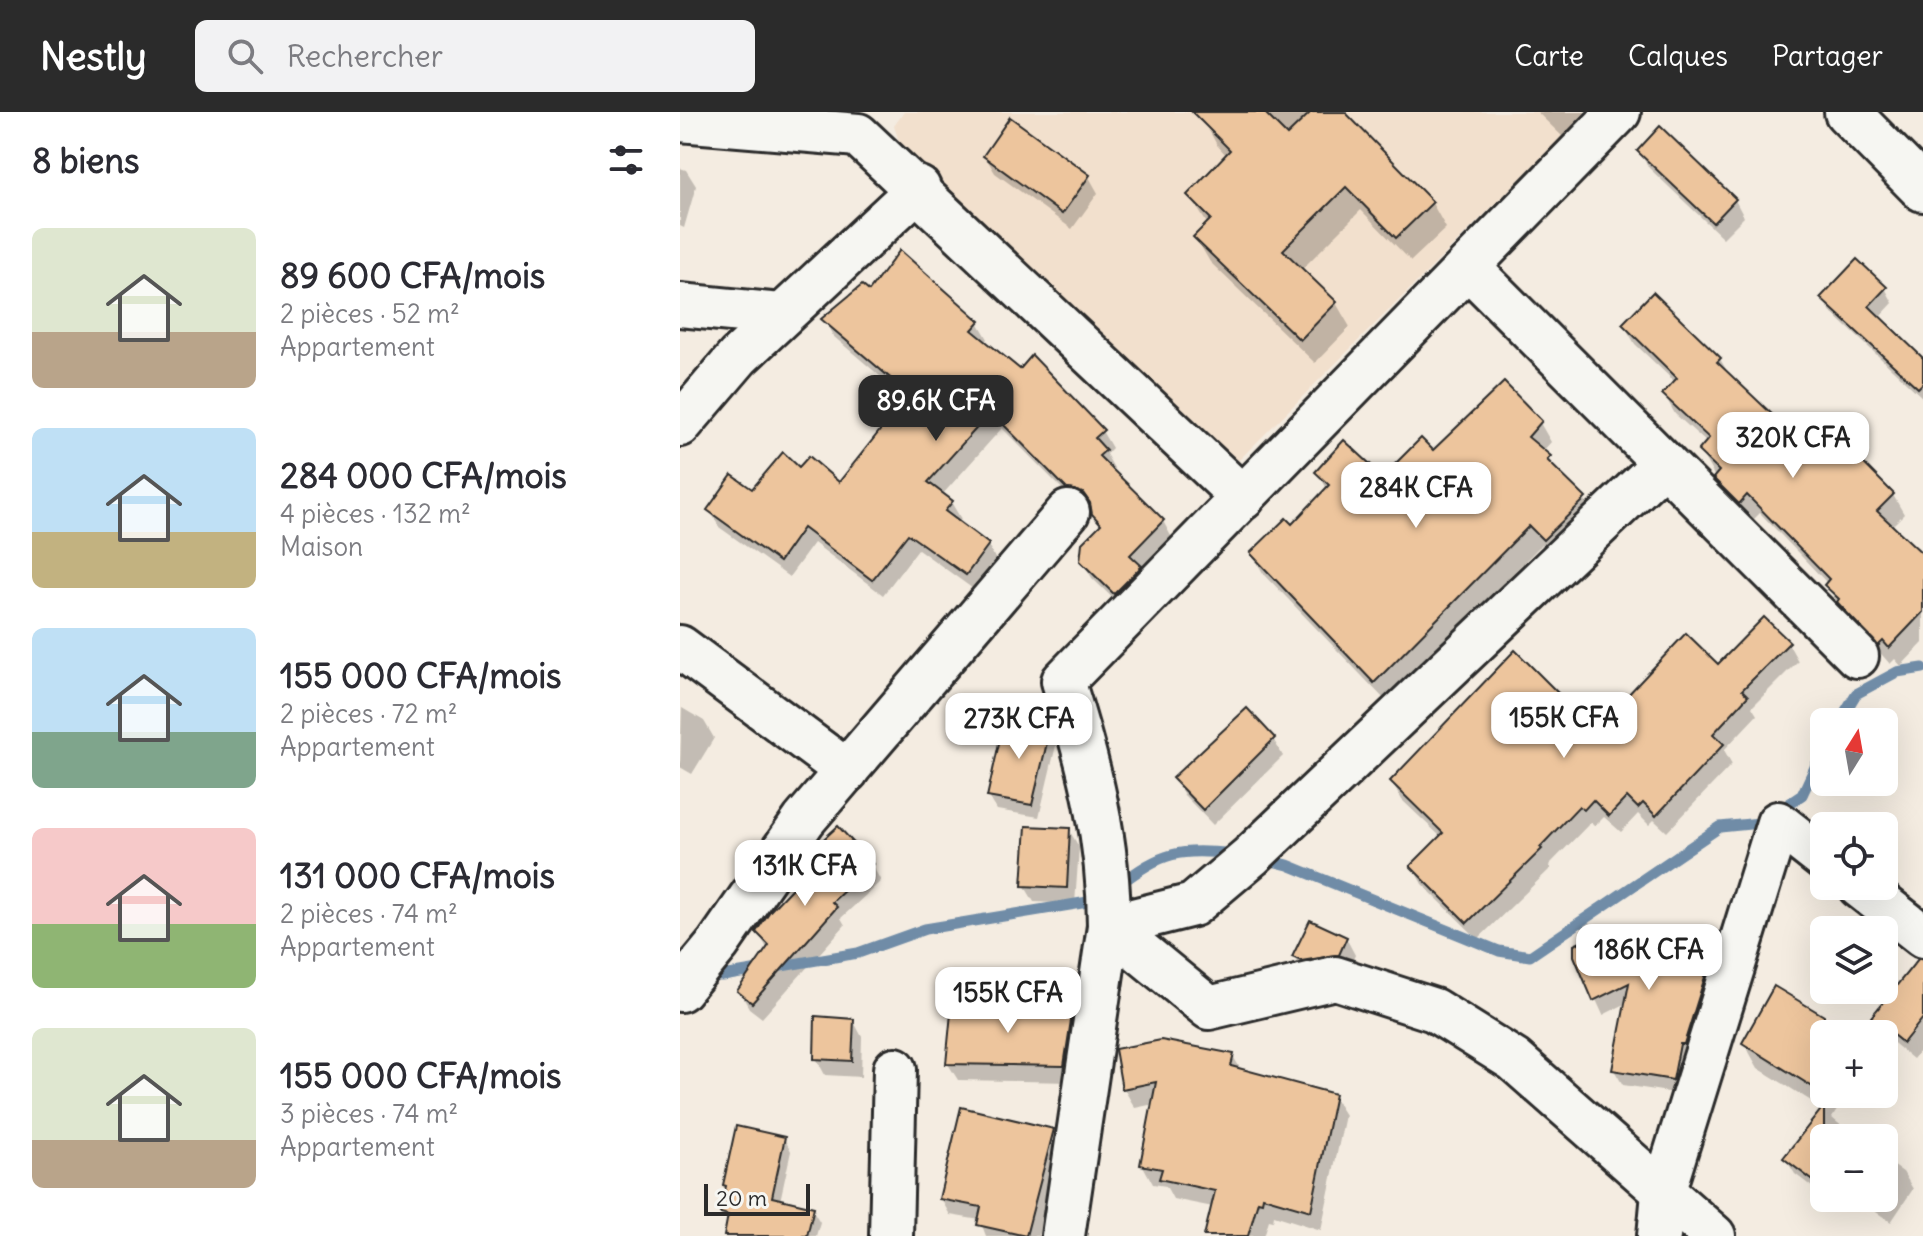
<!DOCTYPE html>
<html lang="fr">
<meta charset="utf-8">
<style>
body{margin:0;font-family:Delius,sans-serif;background:#f2f2f3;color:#2b2b33;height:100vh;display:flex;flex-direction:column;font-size:30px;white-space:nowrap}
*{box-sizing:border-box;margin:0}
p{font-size:26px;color:#7c7c81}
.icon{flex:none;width:44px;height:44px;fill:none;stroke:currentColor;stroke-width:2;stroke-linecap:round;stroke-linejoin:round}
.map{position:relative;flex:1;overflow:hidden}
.drawer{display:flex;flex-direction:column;background:#fff;width:680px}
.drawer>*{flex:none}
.needle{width:52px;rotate:11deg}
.buttons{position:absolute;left:1130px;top:596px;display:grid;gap:16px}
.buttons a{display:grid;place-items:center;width:88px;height:88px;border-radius:12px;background:#fff;box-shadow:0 8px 32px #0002;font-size:40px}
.scale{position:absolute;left:24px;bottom:20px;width:106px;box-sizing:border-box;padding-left:8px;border:4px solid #2b2b2b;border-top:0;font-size:22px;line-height:28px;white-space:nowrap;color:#2b2b2b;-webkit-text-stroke:6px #f6f6f2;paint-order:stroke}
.price{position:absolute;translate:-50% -68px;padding:0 18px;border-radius:16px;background:#fff;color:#222;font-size:26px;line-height:52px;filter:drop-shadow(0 2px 4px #0008)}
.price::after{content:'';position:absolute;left:50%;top:48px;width:24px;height:18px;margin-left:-12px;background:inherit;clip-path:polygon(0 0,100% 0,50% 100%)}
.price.on{background:#2b2b2b;color:#fff}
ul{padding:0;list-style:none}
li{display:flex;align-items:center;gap:24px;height:200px;padding:0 32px}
li span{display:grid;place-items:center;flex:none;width:224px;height:160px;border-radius:12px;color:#555}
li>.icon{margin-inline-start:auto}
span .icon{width:96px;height:96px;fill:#fffc;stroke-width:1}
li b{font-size:34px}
h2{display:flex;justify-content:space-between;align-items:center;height:96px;padding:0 32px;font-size:34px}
header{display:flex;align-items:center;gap:48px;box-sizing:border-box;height:112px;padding:0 40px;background:#2b2b2b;color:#fff}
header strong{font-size:38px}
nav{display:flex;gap:44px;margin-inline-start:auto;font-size:28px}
.search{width:560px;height:72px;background:#f2f2f3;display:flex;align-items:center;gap:20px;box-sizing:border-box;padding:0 28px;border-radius:12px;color:#7c7c81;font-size:30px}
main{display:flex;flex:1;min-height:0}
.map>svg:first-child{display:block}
</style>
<header>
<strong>Nestly</strong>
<div class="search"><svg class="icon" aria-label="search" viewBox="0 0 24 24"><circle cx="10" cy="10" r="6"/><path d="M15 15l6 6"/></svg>Rechercher</div>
<nav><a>Carte</a><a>Calques</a><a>Partager</a></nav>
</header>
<main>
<section class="drawer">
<h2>8 biens<svg class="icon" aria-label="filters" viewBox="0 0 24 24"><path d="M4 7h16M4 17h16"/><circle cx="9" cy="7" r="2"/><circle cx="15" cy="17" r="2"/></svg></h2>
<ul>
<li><span style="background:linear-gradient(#dfe7d0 65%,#b9a48a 0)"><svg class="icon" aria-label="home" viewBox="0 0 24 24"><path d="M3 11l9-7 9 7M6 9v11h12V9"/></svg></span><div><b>89 600 CFA/mois</b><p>2 pièces · 52 m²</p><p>Appartement</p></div></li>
<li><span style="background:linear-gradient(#bfe0f5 65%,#c2b280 0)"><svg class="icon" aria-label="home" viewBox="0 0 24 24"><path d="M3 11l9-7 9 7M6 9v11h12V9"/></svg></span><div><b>284 000 CFA/mois</b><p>4 pièces · 132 m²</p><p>Maison</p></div></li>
<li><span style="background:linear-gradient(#bfe0f5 65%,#7fa58c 0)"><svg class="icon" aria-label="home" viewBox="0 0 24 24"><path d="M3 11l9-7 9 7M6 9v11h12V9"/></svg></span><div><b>155 000 CFA/mois</b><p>2 pièces · 72 m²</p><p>Appartement</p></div></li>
<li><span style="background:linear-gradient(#f6c9c9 60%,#8fb573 0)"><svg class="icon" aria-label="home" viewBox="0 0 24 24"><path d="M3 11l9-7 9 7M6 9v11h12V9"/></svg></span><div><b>131 000 CFA/mois</b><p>2 pièces · 74 m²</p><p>Appartement</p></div></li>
<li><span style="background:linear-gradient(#dfe7d0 70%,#b9a48a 0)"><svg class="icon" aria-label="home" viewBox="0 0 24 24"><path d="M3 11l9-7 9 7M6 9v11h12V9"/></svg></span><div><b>155 000 CFA/mois</b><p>3 pièces · 74 m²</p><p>Appartement</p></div></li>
</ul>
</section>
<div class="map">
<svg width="1243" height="1124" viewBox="0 0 1243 1124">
<rect width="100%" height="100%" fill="#f4ece1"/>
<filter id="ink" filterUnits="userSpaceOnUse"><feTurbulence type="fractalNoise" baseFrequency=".0125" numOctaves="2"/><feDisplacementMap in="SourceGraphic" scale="16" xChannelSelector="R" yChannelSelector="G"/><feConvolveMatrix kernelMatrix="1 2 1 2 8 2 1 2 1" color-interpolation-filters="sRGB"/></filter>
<g filter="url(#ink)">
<!-- built -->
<polygon fill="#f2e0cd" points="224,0 907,0 557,350 222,39 214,14"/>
<!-- shadow -->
<g fill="#0003">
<polygon points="519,0 662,0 752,91 766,116 731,149 681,98 621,158 656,191 670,215 635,251 530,150 516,126 528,113 509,83 547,44 537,33"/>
<polygon points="857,0 905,0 882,24"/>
<polygon points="959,39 1055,88 1064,105 1043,126 969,56"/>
<polygon points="305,44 409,65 418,81 392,117 315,61"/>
<polygon points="0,56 6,58 16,74 4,116 0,114"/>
<polygon points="1205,176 1213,191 1199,206 1243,249 1243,286 1151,200 1143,186"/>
<polygon points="189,182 298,210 308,227 305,231 422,319 432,336 426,342 434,356 431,358 483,409 492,426 461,458 470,472 445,498 412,466 402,449 421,415 413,398 398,393 322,316 262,383 271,390 281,407 278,411 308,433 317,450 296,479 238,437 203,483 134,431 109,465 39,415 30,398 120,358 159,373 227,287 153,224 144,207"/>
<polygon points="944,213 1040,247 1051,266 1118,330 1213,383 1224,402 1211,415 1243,445 1243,531 1221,554 1215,547 1210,552 1157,492 1148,472 1080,401 1071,410 1047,386 1020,339 1027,331 995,302 984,282 995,270 955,232"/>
<polygon points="860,311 871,330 862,340 904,387 915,406 875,447 861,433 706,589 583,461 572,442 612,415 647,377 638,360 704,367 753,341"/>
<polygon points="1108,531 1118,549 1072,595 1077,603 1044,638 1052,652 987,720 974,708 969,713 958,702 941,720 924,705 915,714 911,710 869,753 871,756 798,827 742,772 732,754 761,725 722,688 712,670 915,621 1039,555"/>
<polygon points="2,596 24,609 34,626 12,662 0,655"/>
<polygon points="369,616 377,629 359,705 317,698 309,685"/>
<polygon points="593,627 603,644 533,713 504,683 495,667"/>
<polygon points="389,718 399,735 395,792 354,790 344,773"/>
<polygon points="129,747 192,753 201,769 161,806 165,813 82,906 69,896 60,880 88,838 78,820 134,756"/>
<polygon points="1038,822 1046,837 1001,982 943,973 934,958 947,891 923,903 896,844 932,825"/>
<polygon points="666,826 675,843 668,859 624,862 614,845"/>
<polygon points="1243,868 1243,934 1233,947 1203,922 1193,906"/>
<polygon points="1095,877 1171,922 1144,922 1144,982 1167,982 1152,1006 1176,1026 1144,1026 1144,1084 1115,1062 1105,1046 1144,997 1078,956 1064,931"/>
<polygon points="392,897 401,913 393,970 278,968 268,952"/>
<polygon points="173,908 182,925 181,965 145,963 136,946"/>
<polygon points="437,939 553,944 561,958 653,984 665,1003 641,1118 594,1103 593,1109 589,1108 584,1124 527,1124 533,1095 493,1087 486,1074 473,1072 462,1052 474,992 455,996 444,977"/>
<polygon points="372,1019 381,1035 358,1124 306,1124 300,1108 270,1103 261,1087"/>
<polygon points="104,1026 111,1039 100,1089 132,1097 140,1110 136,1124 55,1124 43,1101 48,1077 45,1073"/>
<polygon points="1204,1047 1223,1060 1233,1077 1211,1110 1175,1086 1204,1086"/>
</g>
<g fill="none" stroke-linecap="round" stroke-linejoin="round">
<!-- stream -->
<g stroke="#708ca7" stroke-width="11">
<polyline points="1159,610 1176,582 1217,560 1243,556"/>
<polyline points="581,746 608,753 819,839 850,844 1040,715 1080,711 1122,683 1144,636"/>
<path d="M436 775C485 738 497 737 556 742"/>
<polyline points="26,864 43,864 178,841 245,817 420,788"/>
</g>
</g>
<!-- building -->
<g fill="#edc59d" stroke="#2b2b2b" stroke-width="2">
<polygon points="512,0 584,0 607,23 631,0 665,0 753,90 716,126 666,75 603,138 657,190 620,228 513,125 531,107 507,83 550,38"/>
<polygon points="330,5 410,63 382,102 303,44"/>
<polygon points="980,14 1056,87 1033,111 957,39"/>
<polygon points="220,138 300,209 292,218 340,257 352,243 424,318 415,326 426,338 419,344 484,408 450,443 462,454 434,482 400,449 402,431 421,412 412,402 410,391 403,381 387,377 311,300 248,370 273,389 265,399 309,432 286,463 228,422 192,468 123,416 99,450 27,398 52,363 72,377 103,340 119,355 129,344 159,370 229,282 141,207 182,173 189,179"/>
<polygon points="1177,147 1207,175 1189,194 1243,246 1243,271 1238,276 1140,186"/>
<polygon points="973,180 1041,246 1037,250 1118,327 1139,306 1214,382 1197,399 1243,442 1243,500 1209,536 1203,529 1198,534 1157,490 1159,487 1144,473 1149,467 1067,383 1059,392 1033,366 1039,359 1018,339 1029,326 982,282 997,266 942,212"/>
<polygon points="824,270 862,309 848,325 871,344 867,348 906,386 863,428 849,414 694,571 570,441 606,406 612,412 649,373 635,360 664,328 703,364 741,326 753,338"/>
<polygon points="1084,505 1110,530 1062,578 1068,584 1033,622 1044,632 976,704 963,691 958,696 947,685 929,704 913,688 904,698 899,694 860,735 862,737 787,811 730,754 763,721 710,669 835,538 915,618 1006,521 1038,552"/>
<polygon points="567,596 595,626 523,698 492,666"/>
<polygon points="325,604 371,614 352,693 307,685"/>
<polygon points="158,714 193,752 152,790 157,795 72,891 57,879 89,833 76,820 90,799 133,754 126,747 133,737"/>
<polygon points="346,714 390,716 387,776 342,774"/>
<polygon points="630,808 667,825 659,843 621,849 612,845"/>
<polygon points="930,817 932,823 1039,820 1004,932 1000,932 993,968 932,958 949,871 913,889 894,844 894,833"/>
<polygon points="1238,847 1243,847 1243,906 1223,931 1191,905"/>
<polygon points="1094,874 1144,904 1144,982 1062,931"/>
<polygon points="272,891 393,895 384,954 266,952"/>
<polygon points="135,904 174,907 172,949 134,947"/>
<polygon points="481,928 554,942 551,954 655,982 631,1099 583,1085 582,1090 578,1089 568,1124 524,1124 535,1079 479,1067 482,1057 460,1053 476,970 442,977 435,937"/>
<polygon points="1144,994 1144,1077 1103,1046"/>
<polygon points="281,995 374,1017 346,1124 297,1113 301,1095 259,1087"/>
<polygon points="56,1014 105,1025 92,1085 134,1095 127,1124 44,1124 48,1103 40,1101 46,1074 43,1073"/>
</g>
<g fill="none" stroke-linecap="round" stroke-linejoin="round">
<!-- street casing -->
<g stroke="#2b2b2b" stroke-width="48">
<g id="street">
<polyline points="0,8 178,23 563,386"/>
<polyline points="788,155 1177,544"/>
<polyline points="0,193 101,203"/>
<polyline points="0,313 58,245 239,76"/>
<polyline points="0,535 167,659"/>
<polyline points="1179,774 1243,824"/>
<polyline points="429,814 513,793 571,744 984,351"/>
<polyline points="429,814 529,896 655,866 754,898 834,948 1034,1124"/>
<polyline points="0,878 38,832 124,708 388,400"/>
<polyline points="211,1124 215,957"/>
<path d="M383 1124 429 814C429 728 409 650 383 569L939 0"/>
<polyline points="979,1124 983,1081 1098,711 1144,747"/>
</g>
</g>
<!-- primary casing -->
<g stroke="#2b2b2b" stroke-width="50">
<polyline id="primary" points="1167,0 1243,77"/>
</g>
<!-- street -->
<use href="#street" stroke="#f6f6f2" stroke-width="42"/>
<!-- primary -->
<use href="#primary" stroke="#f6f6f2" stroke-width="44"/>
</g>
</g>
</svg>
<div class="buttons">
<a><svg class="needle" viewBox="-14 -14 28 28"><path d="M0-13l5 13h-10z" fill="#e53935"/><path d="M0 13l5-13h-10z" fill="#7c7c81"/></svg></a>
<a><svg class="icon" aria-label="locate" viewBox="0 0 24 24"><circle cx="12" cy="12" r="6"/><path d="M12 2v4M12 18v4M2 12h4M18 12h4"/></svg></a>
<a><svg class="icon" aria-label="layers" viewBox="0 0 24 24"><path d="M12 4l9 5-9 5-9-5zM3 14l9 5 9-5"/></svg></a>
<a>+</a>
<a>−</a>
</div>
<div class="scale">20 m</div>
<b class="price on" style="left:256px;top:331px">89.6K CFA</b>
<b class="price" style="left:1113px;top:368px">320K CFA</b>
<b class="price" style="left:736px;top:418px">284K CFA</b>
<b class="price" style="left:884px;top:648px">155K CFA</b>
<b class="price" style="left:339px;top:649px">273K CFA</b>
<b class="price" style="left:125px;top:796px">131K CFA</b>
<b class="price" style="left:969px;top:880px">186K CFA</b>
<b class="price" style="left:328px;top:923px">155K CFA</b>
</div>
</main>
